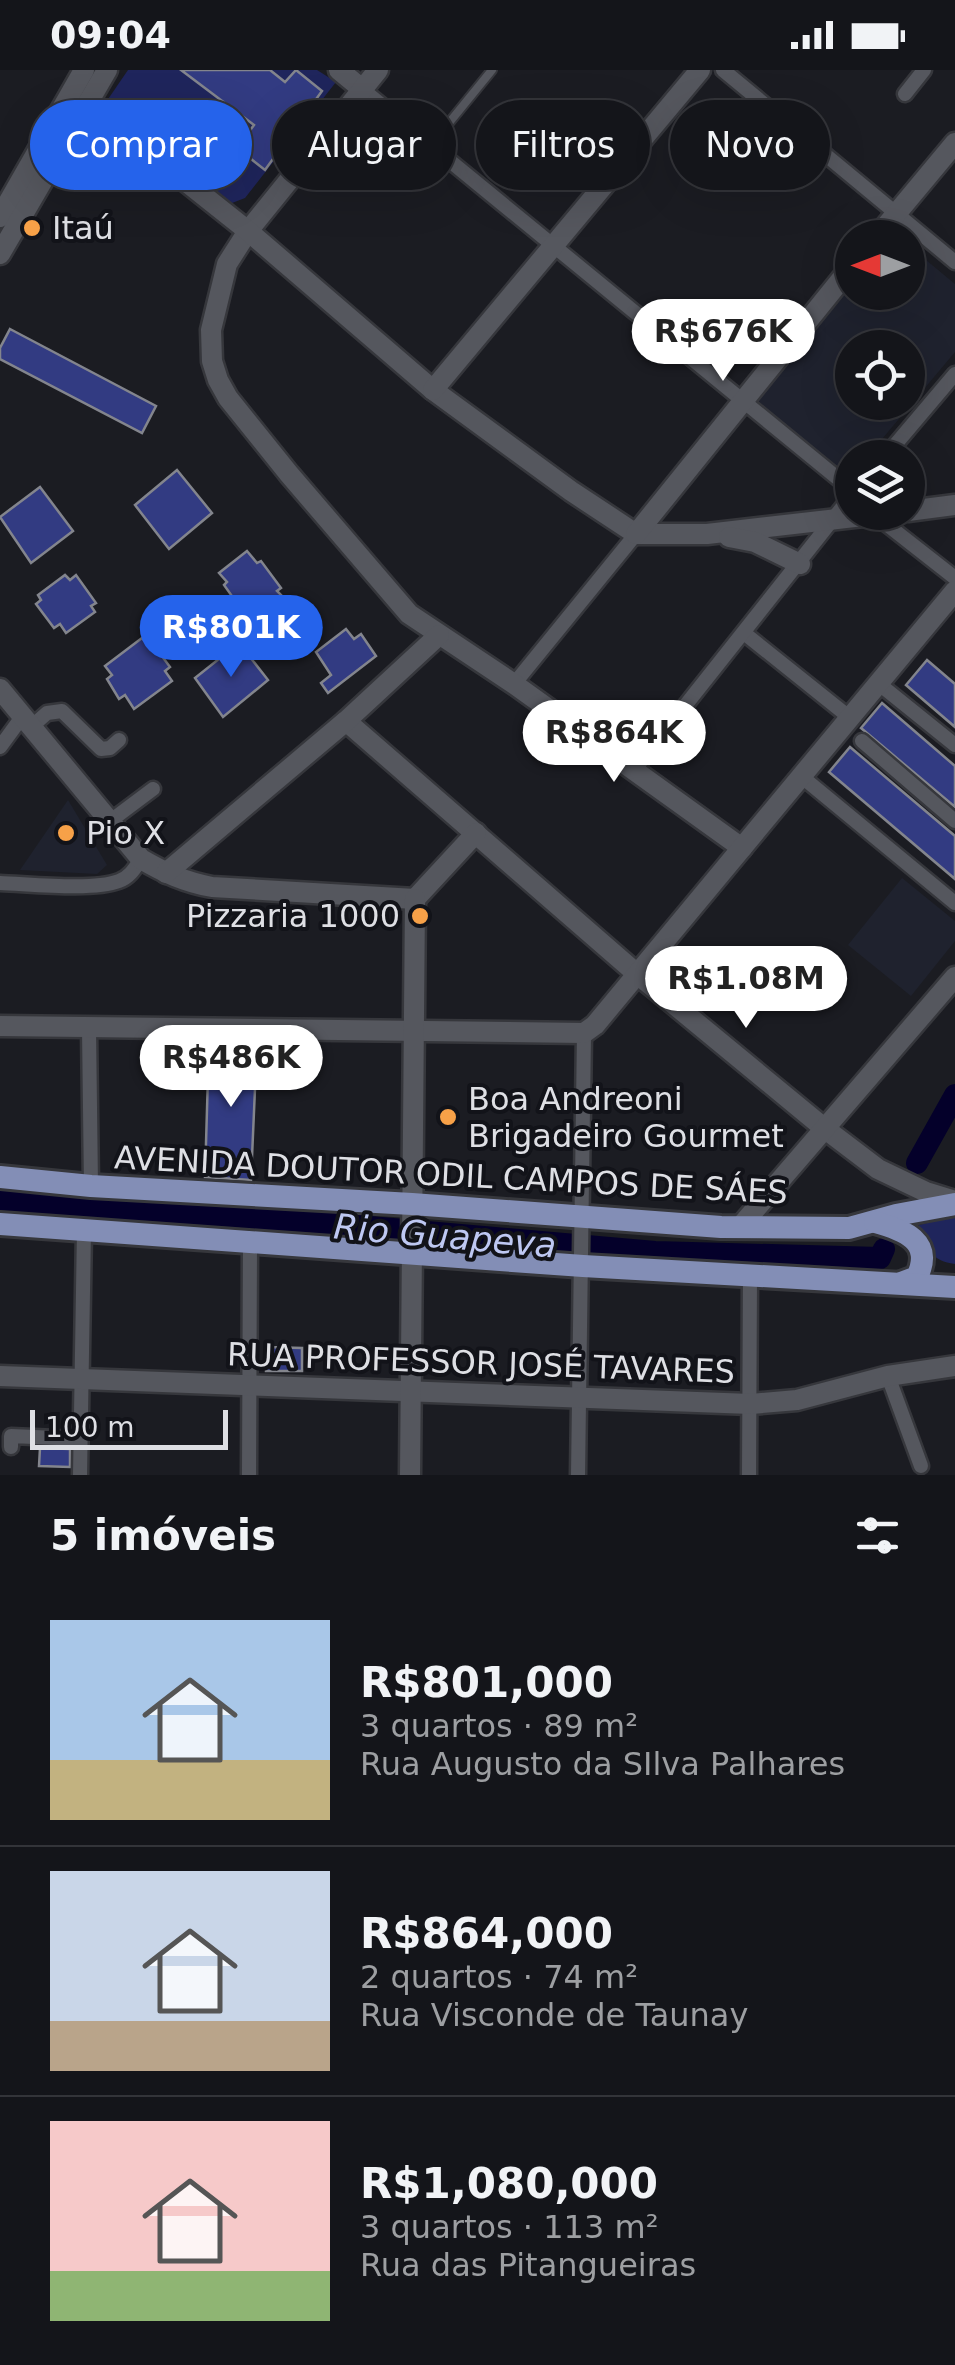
<!DOCTYPE html>
<html lang="pt">
<meta charset="utf-8">
<style>
body{margin:0;font-family:"DejaVu Sans",sans-serif;background:#1d1e23;color:#f1f3f6;height:100vh;display:flex;flex-direction:column;font-size:38px;white-space:nowrap}
*{box-sizing:border-box;margin:0}
p{font-size:32px;color:#9d9fa2}
.icon{flex:none;width:55px;height:55px;fill:none;stroke:currentColor;stroke-width:2;stroke-linecap:round;stroke-linejoin:round}
.map{position:relative;height:1405px;overflow:hidden}
.panel{display:flex;flex-direction:column;background:#14151a;flex:1}
.panel>*{flex:none}
.top-card{position:absolute;left:30px;top:30px;width:895px;height:90px;display:flex;gap:20px}
.needle{width:65px;rotate:270deg}
.buttons{position:absolute;left:835px;top:150px;display:grid;gap:20px}
.buttons a{display:grid;place-items:center;width:90px;height:90px;border-radius:50%;background:#14151a;box-shadow:0 10px 40px #0002,0 0 0 2px #333439;font-size:50px}
.scale{position:absolute;left:30px;bottom:25px;width:198px;box-sizing:border-box;padding-left:10px;border:5px solid #dedfe4;border-top:0;font-size:28px;line-height:35px;white-space:nowrap;color:#dedfe4;-webkit-text-stroke:8px #121319;paint-order:stroke}
.price{position:absolute;translate:-50% -85px;padding:0 22px;border-radius:35px;background:#fff;color:#222;font-size:32px;line-height:65px;filter:drop-shadow(0 2px 5px #0008)}
.price::after{content:'';position:absolute;left:50%;top:60px;width:30px;height:22px;margin-left:-15px;background:inherit;clip-path:polygon(0 0,100% 0,50% 100%)}
.price.current{background:#2563eb;color:#fff}
ul{padding:0;list-style:none}
li{display:flex;align-items:center;gap:30px;height:250px;padding:0 50px}
li+li{border-top:2px solid #333439}
li span{display:grid;place-items:center;flex:none;width:280px;height:200px;border-radius:0px;color:#555}
li>.icon{margin-inline-start:auto}
span .icon{width:120px;height:120px;fill:#fffc;stroke-width:1}
li b{font-size:42px}
h2{display:flex;justify-content:space-between;align-items:center;height:120px;padding:0 50px;font-size:42px}
.tag{padding:0 35px;border-radius:45px;background:#14151a;box-shadow:0 10px 40px #0002,0 0 0 2px #333439;font-size:35px;line-height:90px}
.tag.current{background:#2563eb;color:#fff}
.status{display:flex;justify-content:space-between;align-items:center;height:70px;padding:0 50px;background:#14151a;direction:ltr}
.status svg{height:28px;fill:currentColor}
.map>svg:first-child{display:block}
</style>
<div class="status"><b>09:04</b><svg viewBox="0 0 49 12"><path d="M0 12V9h3v3zM5 12V6h3v6zM10 12V3h3v9zM15 12V0h3v12zM26 1h20v11H26zM47 4h2v5h-2z"/></svg></div>
<div class="map">
<svg width="955" height="1405" viewBox="0 0 955 1405">
<rect width="100%" height="100%" fill="#1b1c22"/>
<!-- built -->
<g fill="#1f222e" fill-rule="evenodd">
<path d="M908 175 955 214V282L867 387 852 388V404L848 410 749 329 852 206V222H908ZM852 278H908V332H852Z"/>
<polygon points="68,730 107,795 97,804 20,800"/>
<polygon points="902,808 955,851 955,871 911,926 848,875"/>
</g>
<!-- green -->
<g fill="#1f255c">
<polygon points="128,0 317,0 336,12 245,128 232,133 214,124 104,35"/>
<path d="M955 1146V1194C932 1191 928 1180 916 1162L919 1155Z"/>
</g>
<g fill="none" stroke-linecap="round" stroke-linejoin="round">
<!-- river -->
<g stroke="#04002a" stroke-width="22">
<polyline points="917,1093 955,1025"/>
<polyline points="0,1130 313,1152 655,1182 880,1188 884,1179"/>
</g>
</g>
<!-- building -->
<g fill="#323b82" stroke="#83858d" stroke-width="2.5">
<polygon points="181,0 270,0 285,12 296,0 322,21 265,100 237,78 254,55"/>
<polygon points="10,259 156,336 142,363 0,289 0,278"/>
<polygon points="177,400 212,443 169,479 135,435"/>
<polygon points="40,417 73,461 31,493 0,447"/>
<polygon points="247,481 257,493 261,491 281,518 277,521 284,528 255,550 247,540 244,543 224,515 227,512 219,503"/>
<polygon points="65,505 70,510 76,505 96,533 91,536 95,542 66,563 60,554 54,558 36,534 41,530 38,525"/>
<polygon points="346,559 354,569 361,564 376,586 328,623 321,613 331,605 316,582"/>
<polygon points="142,568 149,577 153,574 170,597 165,601 172,611 134,639 125,625 119,629 107,609 112,605 105,596"/>
<polygon points="239,573 268,610 223,647 195,608"/>
<polygon points="927,590 955,614 955,657 906,615"/>
<polygon points="882,633 955,696 955,737 861,658"/>
<polygon points="850,677 955,766 955,809 829,702"/>
<polygon points="209,972 257,973 251,1110 205,1107"/>
<polygon points="266,1277 302,1278 302,1301 266,1301"/>
<polygon points="40,1378 70,1379 70,1397 39,1396"/>
</g>
<g fill="none" stroke-linecap="round" stroke-linejoin="round">
<!-- lane casing -->
<g stroke="#36373c" stroke-width="12">
<polyline id="lane" points="431,75 492,0"/>
</g>
<!-- street casing -->
<g stroke="#36373c" stroke-width="19">
<g id="street">
<polyline points="723,0 955,192"/>
<polyline points="362,19 852,420"/>
<polyline points="905,24 924,0"/>
<polyline points="884,388 955,304"/>
<polyline points="876,446 955,508"/>
<polyline points="744,563 849,647"/>
<polyline points="878,613 955,675"/>
<polyline points="514,614 636,464"/>
<polyline points="30,658 47,643 62,641 101,679 110,678 119,670"/>
<polyline points="862,671 955,751"/>
<polyline points="0,677 22,647"/>
<polyline points="635,699 852,425"/>
<polyline points="801,706 955,833"/>
<polyline points="109,752 153,719"/>
<path d="M0 813C30 814 93 821 119 811 130 807 135 798 141 789"/>
<polyline points="89,959 91,1116"/>
<polyline points="888,1306 921,1396"/>
<polyline points="11,1377 11,1366 80,1369"/>
<polyline points="80,1405 84,1160"/>
<polyline points="249,1405 250,1172"/>
<polyline points="578,1405 584,963"/>
<polyline points="749,1405 750,1204"/>
</g>
</g>
<!-- secondary casing -->
<g stroke="#36373c" stroke-width="25">
<g id="secondary">
<polyline points="339,0 362,19"/>
<polyline points="378,0 248,161 227,194 211,260 212,291 218,310 228,328 289,404 409,544 514,614 742,778"/>
<polyline points="87,33 248,161 433,320 571,421 636,464 707,464 898,442"/>
<polyline points="0,147 84,0"/>
<polyline points="876,168 955,73"/>
<polyline points="0,184 107,0"/>
<polyline points="433,320 700,0"/>
<polyline points="908,441 955,435"/>
<polyline points="636,464 852,196"/>
<polyline points="729,467 755,472 800,494"/>
<path d="M0 619 141 789C165 803 185 812 212 817L415 829"/>
<polyline points="346,651 636,903 824,1058 878,1099 926,1122 955,1131"/>
<polyline points="166,803 346,651 439,565"/>
<polyline points="415,829 476,763"/>
<polyline points="0,956 584,963 595,955 955,521"/>
<polyline points="740,1157 955,907"/>
<polyline points="0,1306 751,1334 797,1330 888,1306 955,1296"/>
<polyline points="410,1405 415,829"/>
</g>
</g>
<!-- primary casing -->
<g stroke="#36373c" stroke-width="28">
<g id="primary">
<polyline points="0,1107 91,1116 412,1134 721,1157 849,1158 896,1145 955,1134"/>
<path d="M875 1152C904 1160 934 1171 917 1207L901 1213"/>
<polyline points="0,1154 583,1196 955,1217"/>
</g>
</g>
<!-- lane -->
<use href="#lane" stroke="#55575e" stroke-width="8"/>
<!-- street -->
<use href="#street" stroke="#55575e" stroke-width="14"/>
<!-- secondary -->
<use href="#secondary" stroke="#55575e" stroke-width="20"/>
<!-- primary -->
<use href="#primary" stroke="#838eb6" stroke-width="22"/>
</g>
<!-- markers -->
<g fill="#f7a148" stroke="#121319" stroke-width="4">
<circle cx="32" cy="158" r="10"/>
<circle cx="66" cy="763" r="10"/>
<circle cx="420" cy="846" r="10"/>
<circle cx="448" cy="1047" r="10"/>
</g>
<g text-anchor="middle" dominant-baseline="central" stroke-width="8" stroke-linejoin="round" paint-order="stroke">
<!-- poi labels -->
<g font-size="32" fill="#dedfe4" stroke="#121319" text-anchor="start">
<text x="52" y="158">Itaú</text>
<text x="86" y="763">Pio X</text>
<text x="400" y="846" text-anchor="end">Pizzaria 1000</text>
<text x="468" y="1029">Boa Andreoni<tspan x="468" dy="37">Brigadeiro Gourmet</tspan></text>
</g>
<!-- street labels -->
<g font-size="32" fill="#dedfe4" stroke="#121319">
<text transform="translate(451 1105) rotate(3)">AVENIDA DOUTOR ODIL CAMPOS DE SÁES</text>
<text transform="translate(481 1293) rotate(2)">RUA PROFESSOR JOSÉ TAVARES</text>
</g>
<!-- water labels -->
<g font-size="35" font-style="italic" fill="#bec8f2" stroke="#121319">
<text transform="translate(445 1166) rotate(5)">Rio Guapeva</text>
</g>
</g>
</svg>
<div class="buttons">
<a><svg class="needle" viewBox="-14 -14 28 28"><path d="M0-13l5 13h-10z" fill="#e53935"/><path d="M0 13l5-13h-10z" fill="#9d9fa2"/></svg></a>
<a><svg class="icon" aria-label="locate" viewBox="0 0 24 24"><circle cx="12" cy="12" r="6"/><path d="M12 2v4M12 18v4M2 12h4M18 12h4"/></svg></a>
<a><svg class="icon" aria-label="layers" viewBox="0 0 24 24"><path d="M12 4l9 5-9 5-9-5zM3 14l9 5 9-5"/></svg></a>
</div>
<div class="scale">100 m</div>
<b class="price" style="left:723px;top:314px">R$676K</b>
<b class="price current" style="left:231px;top:610px">R$801K</b>
<b class="price" style="left:614px;top:715px">R$864K</b>
<b class="price" style="left:746px;top:961px">R$1.08M</b>
<b class="price" style="left:231px;top:1040px">R$486K</b>
<div class="top-card">
<a class="tag current">Comprar</a>
<a class="tag">Alugar</a>
<a class="tag">Filtros</a>
<a class="tag">Novo</a>
</div>
</div>
<section class="panel">
<h2>5 imóveis<svg class="icon" aria-label="filters" viewBox="0 0 24 24"><path d="M4 7h16M4 17h16"/><circle cx="9" cy="7" r="2"/><circle cx="15" cy="17" r="2"/></svg></h2>
<ul>
<li><span style="background:linear-gradient(#a9c7e8 70%,#c2b280 0)"><svg class="icon" aria-label="home" viewBox="0 0 24 24"><path d="M3 11l9-7 9 7M6 9v11h12V9"/></svg></span><div><b>R$801,000</b><p>3 quartos · 89 m²</p><p>Rua Augusto da SIlva Palhares</p></div></li>
<li><span style="background:linear-gradient(#c9d6e8 75%,#b9a48a 0)"><svg class="icon" aria-label="home" viewBox="0 0 24 24"><path d="M3 11l9-7 9 7M6 9v11h12V9"/></svg></span><div><b>R$864,000</b><p>2 quartos · 74 m²</p><p>Rua Visconde de Taunay</p></div></li>
<li><span style="background:linear-gradient(#f6c9c9 75%,#8fb573 0)"><svg class="icon" aria-label="home" viewBox="0 0 24 24"><path d="M3 11l9-7 9 7M6 9v11h12V9"/></svg></span><div><b>R$1,080,000</b><p>3 quartos · 113 m²</p><p>Rua das Pitangueiras</p></div></li>
</ul>
</section>
